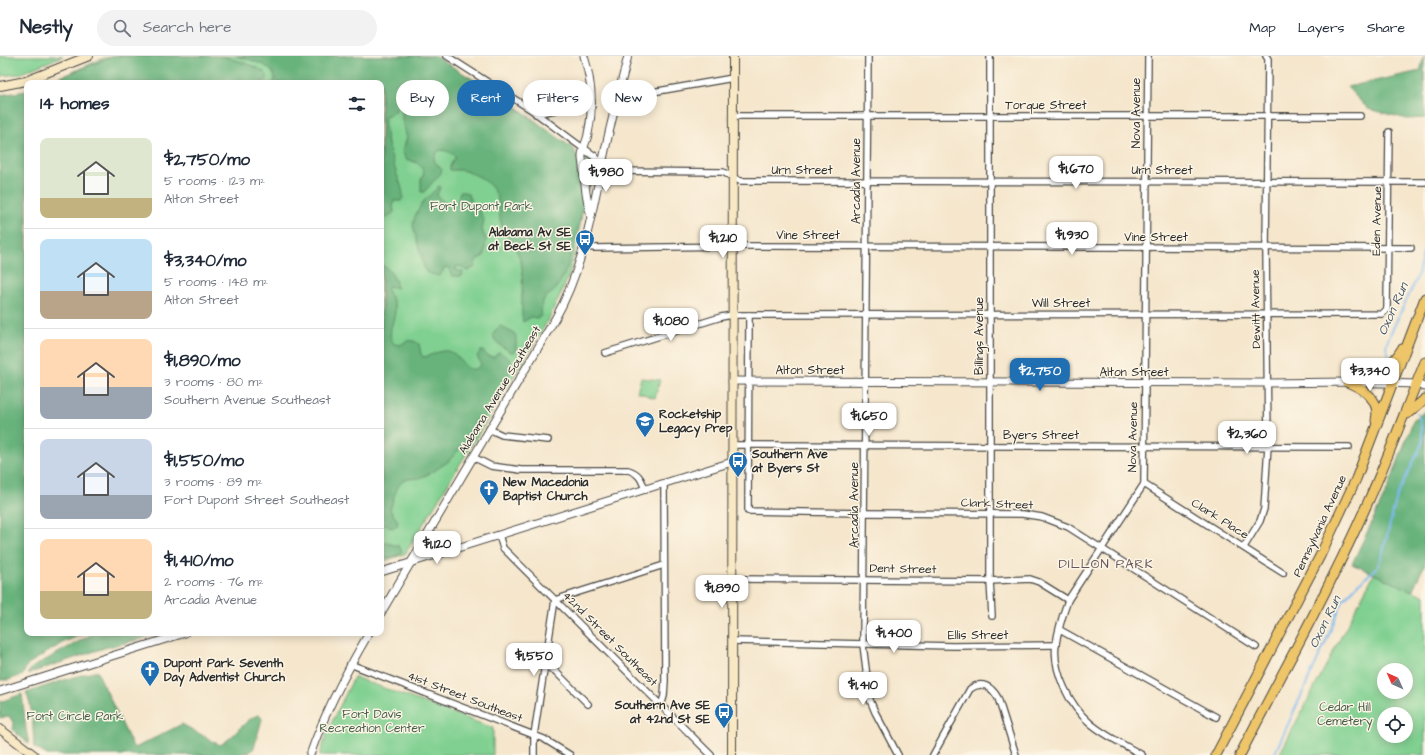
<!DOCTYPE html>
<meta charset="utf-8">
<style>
body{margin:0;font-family:"Architects Daughter",sans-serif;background:#f2f2f3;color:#1f2937;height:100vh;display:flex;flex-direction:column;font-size:15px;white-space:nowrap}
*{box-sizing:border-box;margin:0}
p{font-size:13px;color:#747a83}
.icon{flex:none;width:22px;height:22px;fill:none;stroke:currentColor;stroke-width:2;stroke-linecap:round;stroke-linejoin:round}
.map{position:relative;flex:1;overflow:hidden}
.drawer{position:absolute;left:24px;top:24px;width:360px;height:556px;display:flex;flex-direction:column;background:#fff;border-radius:8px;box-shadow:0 2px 10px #0003}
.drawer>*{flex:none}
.top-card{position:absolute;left:396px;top:24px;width:380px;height:36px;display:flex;gap:8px}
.needle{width:26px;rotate:315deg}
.fabs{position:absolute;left:1377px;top:607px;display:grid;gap:8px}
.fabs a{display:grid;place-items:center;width:36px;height:36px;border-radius:50%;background:#fff;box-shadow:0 2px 10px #0003;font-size:20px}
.price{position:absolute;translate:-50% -34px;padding:0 9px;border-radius:8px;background:#fff;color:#222;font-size:13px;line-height:26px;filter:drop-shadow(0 1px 2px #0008)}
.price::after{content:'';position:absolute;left:50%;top:24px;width:12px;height:9px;margin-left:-6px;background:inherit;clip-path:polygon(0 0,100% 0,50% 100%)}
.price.on{background:#1f6fb2;color:#fff}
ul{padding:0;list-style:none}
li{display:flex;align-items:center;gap:12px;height:100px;padding:0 16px}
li+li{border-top:1px solid #e0e1e3}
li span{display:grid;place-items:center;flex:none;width:112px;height:80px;border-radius:8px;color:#555}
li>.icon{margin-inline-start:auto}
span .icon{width:48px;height:48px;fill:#fffc;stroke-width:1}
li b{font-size:17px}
h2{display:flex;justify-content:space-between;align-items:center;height:48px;padding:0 16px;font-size:17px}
.tag{padding:0 14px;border-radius:18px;background:#fff;box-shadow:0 2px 10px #0003;font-size:14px;line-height:36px}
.tag.on{background:#1f6fb2;color:#fff}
header{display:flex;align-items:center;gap:24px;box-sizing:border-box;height:56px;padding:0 20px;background:#fff;border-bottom:1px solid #e0e1e3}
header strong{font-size:19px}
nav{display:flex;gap:22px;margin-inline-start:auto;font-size:14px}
.search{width:280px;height:36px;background:#f2f2f3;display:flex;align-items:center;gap:10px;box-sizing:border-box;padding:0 14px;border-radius:22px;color:#747a83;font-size:15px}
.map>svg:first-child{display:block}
</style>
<header>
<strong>Nestly</strong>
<div class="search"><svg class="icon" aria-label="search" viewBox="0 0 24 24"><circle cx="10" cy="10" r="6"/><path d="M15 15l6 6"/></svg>Search here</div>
<nav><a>Map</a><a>Layers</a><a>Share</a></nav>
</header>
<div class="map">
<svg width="1425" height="699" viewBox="0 0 1425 699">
<rect width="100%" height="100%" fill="#fcf5e5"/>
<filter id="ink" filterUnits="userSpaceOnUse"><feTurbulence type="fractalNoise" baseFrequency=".025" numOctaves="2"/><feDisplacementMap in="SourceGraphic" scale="8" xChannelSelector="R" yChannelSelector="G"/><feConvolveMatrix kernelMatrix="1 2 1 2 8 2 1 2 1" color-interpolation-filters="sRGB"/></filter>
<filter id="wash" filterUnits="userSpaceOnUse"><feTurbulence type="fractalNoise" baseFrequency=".012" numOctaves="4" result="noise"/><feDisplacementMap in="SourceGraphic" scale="16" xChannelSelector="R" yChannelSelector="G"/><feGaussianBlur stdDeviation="0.9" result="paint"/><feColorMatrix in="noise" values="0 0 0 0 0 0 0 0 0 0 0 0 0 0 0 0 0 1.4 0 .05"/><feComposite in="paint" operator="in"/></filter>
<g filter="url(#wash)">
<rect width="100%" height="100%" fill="#f5e6cc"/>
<!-- green -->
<g fill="#80d091" stroke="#567e5e" fill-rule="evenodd">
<polygon points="0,0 63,0 19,18 0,20"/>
<polygon points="116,0 434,0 508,44 574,95 584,147 578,181 568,222 549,263 405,498 381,506 381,27 47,27 104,2"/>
<polygon points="585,99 591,103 595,110 589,135"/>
<path d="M641 322 660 324 655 342C648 341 644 337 637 336Z"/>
<path d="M1374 518 1425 540V699H1279ZM1384 614H1406V636H1384ZM1384 658H1406V680H1384Z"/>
<polygon points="354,621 493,672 493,699 320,699 327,676"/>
</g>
<!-- forest -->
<g fill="#68b27b" stroke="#4a6e53">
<path d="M114 0C148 0 184 0 218 0 228 1 261 11 266 18 268 21 267 21 267 24L259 27H46Z"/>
<path d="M236 0H436L493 37 507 45 574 93 577 100 583 148 581 160 567 212 561 225 553 236 547 240 542 246 541 260 537 262 531 261 523 266C519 247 525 224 521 206 517 191 507 183 502 171 499 163 500 152 498 144 494 127 475 116 459 114 456 114 453 114 450 114V110L455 101C452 96 444 93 438 95L434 102 435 106 442 114 441 117 424 136H421V124L424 117C421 107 415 106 406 103L402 96 407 82 402 64V54L400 50H398L394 57 385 60C382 73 393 106 397 119 400 127 403 133 403 141L401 145H394L393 149 394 156 389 160 381 162V27H272L275 24C275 8 248 4 236 0Z"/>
<polygon points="1424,0 1425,62 1407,63 1368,53 1347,31 1420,15"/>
<polygon points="27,35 27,577 86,577 62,587 53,593 33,605 26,611 23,619 8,624 0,624 0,39"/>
<path d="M439 130 441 131 437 138C439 144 447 148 453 151L456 148 460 136H465L468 138 472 146 478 152 484 163 482 174 486 183 484 200 476 204 475 211 467 215 460 210 456 211V214L463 216 462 220H452L448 211 444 212 442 217 439 220 428 217 425 215 413 170 415 160 422 147Z"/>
<path d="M381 210H384C391 215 396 223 397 232L389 230 387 233C388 238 393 242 394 247 399 262 384 275 394 288L400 289C407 285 411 282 419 288L421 298 423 301C432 300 438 294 448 295 462 298 466 323 481 309L480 306 477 300 481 295H483L488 300 494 301 499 296C503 299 511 301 511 308 512 319 488 353 482 364 480 369 479 374 476 378 474 381 472 381 469 383 459 390 454 403 443 409 436 414 428 419 419 422 414 423 406 422 402 426 395 432 393 446 390 454L398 465 397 470 392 472 386 468 381 471Z"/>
<path d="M500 270C505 271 507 276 513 276L516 280V294L513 296H510C502 289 484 283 500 270Z"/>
<polygon points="1425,355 1425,508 1412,535 1352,508 1389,430 1413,365"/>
<polygon points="386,487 399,490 402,495 400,499 381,503 381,488"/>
<polygon points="94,577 157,577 141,583 104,592 27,618 33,611 40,607"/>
<path d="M97 615 132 689 135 692 182 668 220 689C233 683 246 662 258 659L261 660 262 663 254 692 249 697H242L240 699H47L34 691C33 677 33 650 26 637L70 622Z"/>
<polygon points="22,638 26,673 29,688 15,676 13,673 14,668 9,660 0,662 0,646"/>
</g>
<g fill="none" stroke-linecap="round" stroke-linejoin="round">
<!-- stream -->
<g stroke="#7ebbf1" stroke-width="2">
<polyline points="1389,299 1386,291 1389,281 1417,222 1425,190"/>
<polyline points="1274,699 1327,583 1343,544 1359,527 1377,512 1383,496 1397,440 1423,386 1420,364 1417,357"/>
</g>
</g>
</g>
<g filter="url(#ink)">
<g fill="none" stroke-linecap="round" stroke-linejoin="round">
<!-- minor casing -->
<g stroke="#494743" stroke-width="8">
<g id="minor">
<polyline points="447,0 533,55 584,93"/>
<polyline points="868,0 863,589 870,644 875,656 898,699"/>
<polyline points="990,0 990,525 992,560"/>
<polyline points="618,42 733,22"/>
<polyline points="536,58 592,46"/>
<polyline points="733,60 1360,60"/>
<polyline points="602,109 609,115 723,116 740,125 1425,126"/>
<polyline points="583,190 594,192 740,190 1411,192"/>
<polyline points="749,259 748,455 865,457 1022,458 1042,461 1068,471 1256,591"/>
<polyline points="605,297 721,261 732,259 1382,258 1387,253 1389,76"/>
<polyline points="489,373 502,379 548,384"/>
<polyline points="732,389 1349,391"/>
<path d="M473 401 491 410 521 414H628C639 417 642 424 645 434"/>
<polyline points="1144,428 1283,517"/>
<polyline points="499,479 503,492 711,699"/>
<polyline points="1244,491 1260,465 1264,453 1268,390 1266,192 1268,3 1266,0"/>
<polyline points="732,523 990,525 1030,523 1039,526 1068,544"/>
<polyline points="1060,574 1216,661"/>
<polyline points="732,585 953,590 1056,589"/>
<polyline points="350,608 544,683 570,699"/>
<polyline points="545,610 555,615 588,648"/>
<polyline points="661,650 664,640 665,625 664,428"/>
<polyline points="534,699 534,679 555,544 579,536 664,509"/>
<path d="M933 699 970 633C982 624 992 631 998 642L1016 699"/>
<path d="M1142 699C1125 689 1105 680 1090 667 1070 650 1052 615 1056 588 1058 573 1063 558 1068 544L1144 428 1148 0"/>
</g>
</g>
<!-- tertiary casing -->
<g stroke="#494743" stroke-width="9">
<g id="tertiary">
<path d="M584 0C592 26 594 51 588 78 587 86 581 94 582 102L586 137 590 158"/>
<polyline points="584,93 594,100 602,109"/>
<polyline points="732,325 1268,327 1347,326 1416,328 1425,331"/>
<polyline points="381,516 732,406"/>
<path d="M381 557 555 263C582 216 591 161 602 109 609 73 619 36 628 0"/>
<polyline points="0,635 185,577"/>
<path d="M310 699C325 655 346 616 369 577"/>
</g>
</g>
<!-- secondary casing -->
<g stroke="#494743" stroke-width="10">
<g id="secondary">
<polyline points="0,30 26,25 89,0"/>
<polyline points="0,673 34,699"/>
<polyline points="732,699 733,0"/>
</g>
</g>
<!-- trunk casing -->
<g stroke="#494743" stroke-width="11">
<g id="trunk">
<path d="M1347 326C1370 321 1389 316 1402 293"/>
<path d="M1347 326C1364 333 1381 343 1376 365"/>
<polyline points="1407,358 1425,343"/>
<polyline points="1216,699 1320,500 1356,423 1425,242"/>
<path d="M1240 699C1283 615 1330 532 1368 446 1389 400 1406 352 1425 306"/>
</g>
</g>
<!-- minor -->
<use href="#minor" stroke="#fff" stroke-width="5.5"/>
<!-- tertiary -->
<use href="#tertiary" stroke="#fff" stroke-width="7"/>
<!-- secondary -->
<use href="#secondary" stroke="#f8e8c3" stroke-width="8"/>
<!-- trunk -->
<use href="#trunk" stroke="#eec569" stroke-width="9"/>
</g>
</g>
<!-- icons -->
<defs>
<g id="bus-pin" transform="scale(1)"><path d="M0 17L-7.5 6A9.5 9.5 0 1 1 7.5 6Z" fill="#1f6fb2" stroke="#fcf5e5"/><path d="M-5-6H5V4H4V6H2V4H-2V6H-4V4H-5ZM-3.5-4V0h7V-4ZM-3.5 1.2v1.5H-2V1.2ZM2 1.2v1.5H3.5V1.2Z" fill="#fff"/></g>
<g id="school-pin" transform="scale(1)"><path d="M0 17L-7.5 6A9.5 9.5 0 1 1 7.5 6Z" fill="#1f6fb2" stroke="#fcf5e5"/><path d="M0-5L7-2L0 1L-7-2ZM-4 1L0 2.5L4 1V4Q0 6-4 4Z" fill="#fff"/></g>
<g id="church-pin" transform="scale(1)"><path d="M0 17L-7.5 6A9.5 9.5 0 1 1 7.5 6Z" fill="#1f6fb2" stroke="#fcf5e5"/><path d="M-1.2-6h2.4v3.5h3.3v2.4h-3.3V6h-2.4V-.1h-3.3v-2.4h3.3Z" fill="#fff"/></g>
</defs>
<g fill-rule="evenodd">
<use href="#bus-pin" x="585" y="183"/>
<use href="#school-pin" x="645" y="365"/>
<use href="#bus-pin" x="738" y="405"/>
<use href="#church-pin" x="489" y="433"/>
<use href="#church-pin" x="150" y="614"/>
<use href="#bus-pin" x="724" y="656"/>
</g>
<g text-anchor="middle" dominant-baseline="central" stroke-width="3" stroke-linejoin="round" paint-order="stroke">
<!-- street labels -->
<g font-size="12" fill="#2b2b2b" stroke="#fcf5e5">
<text x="1046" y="49">Torque Street</text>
<text transform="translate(1136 57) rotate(-90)">Nova Avenue</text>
<text x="802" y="114">Urn Street</text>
<text x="1162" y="114">Urn Street</text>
<text transform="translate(856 125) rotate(-90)">Arcadia Avenue</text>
<text transform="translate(1377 165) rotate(-89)">Eden Avenue</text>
<text x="808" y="179">Vine Street</text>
<text x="1156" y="181">Vine Street</text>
<text x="1061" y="247">Will Street</text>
<text transform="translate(1256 253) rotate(-91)">Dewitt Avenue</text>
<text transform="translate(979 280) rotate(-90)">Billings Avenue</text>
<text x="810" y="314">Alton Street</text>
<text x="1134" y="316">Alton Street</text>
<text transform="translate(500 334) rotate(-59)">Alabama Avenue Southeast</text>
<text x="1041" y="379">Byers Street</text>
<text transform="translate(1133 381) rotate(-89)">Nova Avenue</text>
<text transform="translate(997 448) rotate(2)">Clark Street</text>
<text transform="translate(854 449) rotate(-90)">Arcadia Avenue</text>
<text transform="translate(1220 463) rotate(32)">Clark Place</text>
<text transform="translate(1320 470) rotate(-65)">Pennsylvania Avenue</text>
<text transform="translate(903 513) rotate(1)">Dent Street</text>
<text x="978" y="579">Ellis Street</text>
<text transform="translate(610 583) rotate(45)">42nd Street Southeast</text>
<text transform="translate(465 641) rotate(21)">41st Street Southeast</text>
</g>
<!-- park labels -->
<g font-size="12" fill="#445d4a" stroke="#fcf5e5">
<text x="481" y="150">Fort Dupont Park</text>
<text x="1345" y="651">Cedar Hill<tspan x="1345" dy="14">Cemetery</tspan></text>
<text x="372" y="658">Fort Davis<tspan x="372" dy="14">Recreation Center</tspan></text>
<text x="75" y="660">Fort Circle Park</text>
</g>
<!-- poi labels -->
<g font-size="12" font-weight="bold" fill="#2b2b2b" stroke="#fcf5e5" text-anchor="start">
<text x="571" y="176" text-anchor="end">Alabama Av SE<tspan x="571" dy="14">at Beck St SE</tspan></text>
<text x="659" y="358">Rocketship<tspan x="659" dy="14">Legacy Prep</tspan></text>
<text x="752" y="398">Southern Ave<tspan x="752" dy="14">at Byers St</tspan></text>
<text x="503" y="426">New Macedonia<tspan x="503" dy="14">Baptist Church</tspan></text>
<text x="164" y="607">Dupont Park Seventh<tspan x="164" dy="14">Day Adventist Church</tspan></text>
<text x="710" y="649" text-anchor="end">Southern Ave SE<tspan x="710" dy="14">at 42nd St SE</tspan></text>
</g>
<!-- water labels -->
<g font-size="13" font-style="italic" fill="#445666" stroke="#fcf5e5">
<text transform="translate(1393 253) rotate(-66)">Oxon Run</text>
<text transform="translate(1325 566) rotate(-64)">Oxon Run</text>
</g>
<!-- neighbourhood labels -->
<g font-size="13" letter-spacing="1" fill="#69575e" stroke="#fcf5e5">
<text x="1106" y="508">DILLON PARK</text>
</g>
</g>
</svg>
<div class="fabs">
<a><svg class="needle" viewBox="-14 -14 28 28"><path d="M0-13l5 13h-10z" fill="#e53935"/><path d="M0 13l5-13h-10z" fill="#747a83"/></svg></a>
<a><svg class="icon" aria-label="locate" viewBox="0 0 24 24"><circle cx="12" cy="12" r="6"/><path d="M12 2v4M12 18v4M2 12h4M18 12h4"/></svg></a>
</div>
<b class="price" style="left:1076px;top:134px">$1,670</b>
<b class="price" style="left:606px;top:137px">$1,980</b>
<b class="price" style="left:1072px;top:200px">$1,930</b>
<b class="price" style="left:723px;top:203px">$1,210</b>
<b class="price" style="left:671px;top:286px">$1,080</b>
<b class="price on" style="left:1040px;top:336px">$2,750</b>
<b class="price" style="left:1370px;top:336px">$3,340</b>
<b class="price" style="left:869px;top:381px">$1,650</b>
<b class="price" style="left:1247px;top:399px">$2,360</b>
<b class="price" style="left:437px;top:509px">$1,120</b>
<b class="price" style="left:722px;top:553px">$1,890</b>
<b class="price" style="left:894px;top:598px">$1,400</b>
<b class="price" style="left:534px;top:621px">$1,550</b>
<b class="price" style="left:863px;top:650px">$1,410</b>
<div class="top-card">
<a class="tag">Buy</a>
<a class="tag on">Rent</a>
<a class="tag">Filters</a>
<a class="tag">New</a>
</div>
<section class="drawer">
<h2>14 homes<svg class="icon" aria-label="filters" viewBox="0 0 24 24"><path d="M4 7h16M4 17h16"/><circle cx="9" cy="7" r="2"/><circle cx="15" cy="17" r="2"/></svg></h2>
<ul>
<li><span style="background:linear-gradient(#dfe7d0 75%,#c2b280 0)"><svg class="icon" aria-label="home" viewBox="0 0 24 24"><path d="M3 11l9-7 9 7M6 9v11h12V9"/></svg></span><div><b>$2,750/mo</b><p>5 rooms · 123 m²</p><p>Alton Street</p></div></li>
<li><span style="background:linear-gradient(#bfe0f5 65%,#b9a48a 0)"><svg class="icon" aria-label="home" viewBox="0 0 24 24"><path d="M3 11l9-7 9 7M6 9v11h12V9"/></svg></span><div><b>$3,340/mo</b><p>5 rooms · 148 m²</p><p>Alton Street</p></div></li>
<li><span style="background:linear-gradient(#ffd9b3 60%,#9aa5b1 0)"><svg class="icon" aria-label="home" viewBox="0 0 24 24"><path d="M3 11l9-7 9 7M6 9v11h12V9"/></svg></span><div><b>$1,890/mo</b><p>3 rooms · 80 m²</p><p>Southern Avenue Southeast</p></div></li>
<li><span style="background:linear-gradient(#c9d6e8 70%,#9aa5b1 0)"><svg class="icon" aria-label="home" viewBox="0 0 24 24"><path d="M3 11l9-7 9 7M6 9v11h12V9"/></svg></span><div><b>$1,550/mo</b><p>3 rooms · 89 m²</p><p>Fort Dupont Street Southeast</p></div></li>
<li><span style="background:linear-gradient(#ffd9b3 65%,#c2b280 0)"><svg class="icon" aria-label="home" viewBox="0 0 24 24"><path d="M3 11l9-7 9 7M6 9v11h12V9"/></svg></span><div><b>$1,410/mo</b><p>2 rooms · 76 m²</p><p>Arcadia Avenue</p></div></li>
</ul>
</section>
</div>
